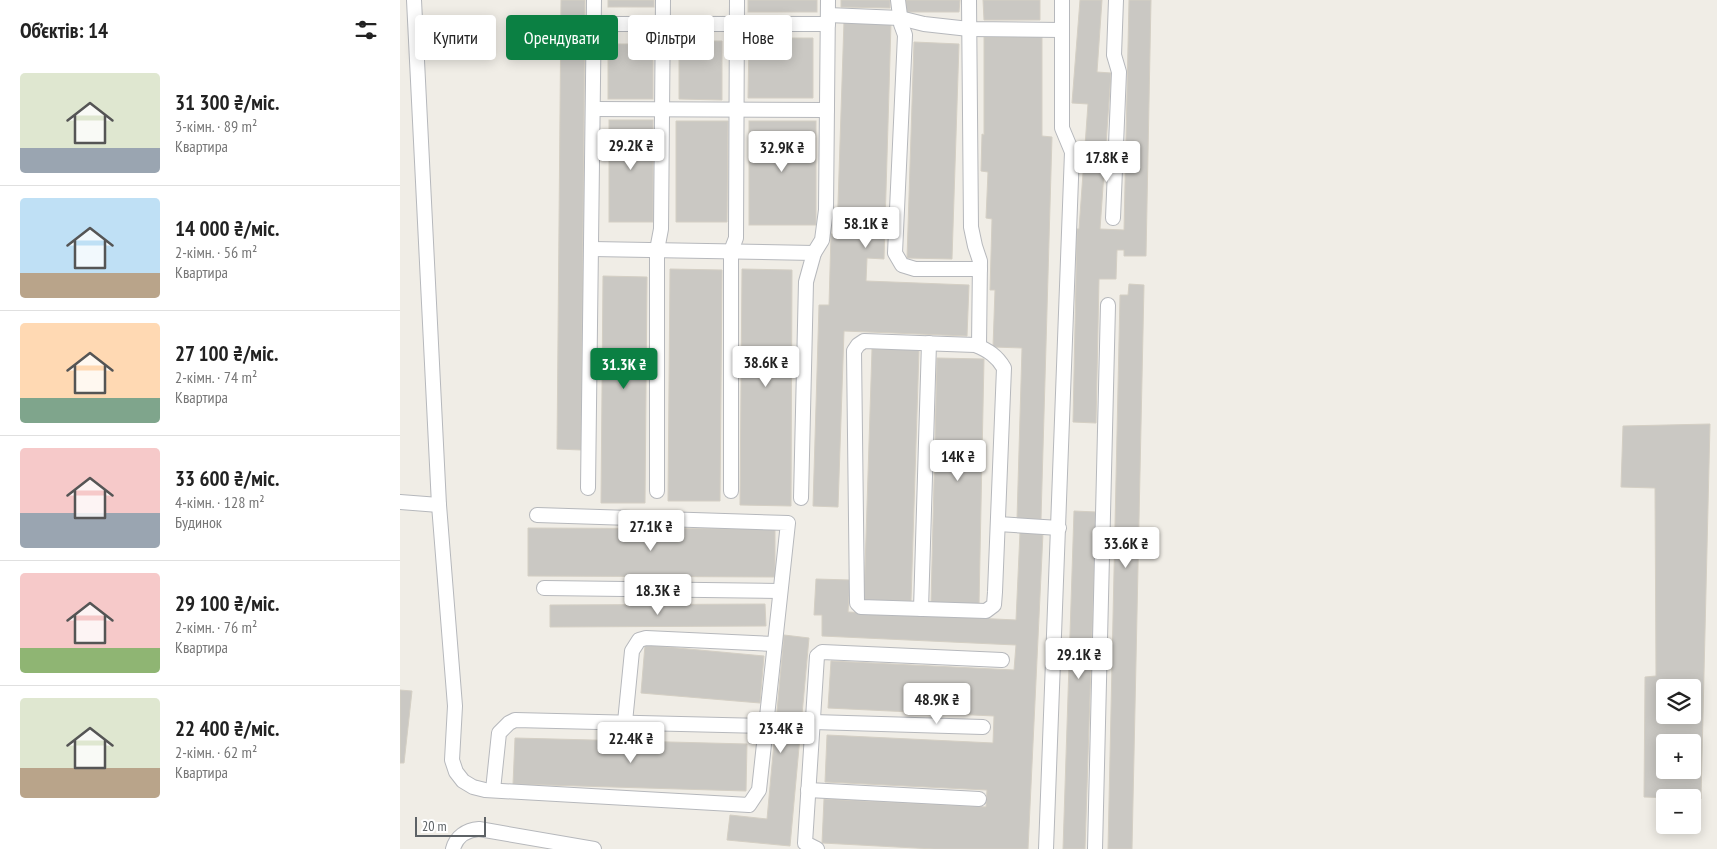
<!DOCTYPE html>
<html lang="uk">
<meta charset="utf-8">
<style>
body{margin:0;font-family:"PT Sans Narrow",sans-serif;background:#f6f6f6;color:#222;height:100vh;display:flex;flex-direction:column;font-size:19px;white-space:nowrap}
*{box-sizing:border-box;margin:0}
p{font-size:16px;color:#767676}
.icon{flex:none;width:28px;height:28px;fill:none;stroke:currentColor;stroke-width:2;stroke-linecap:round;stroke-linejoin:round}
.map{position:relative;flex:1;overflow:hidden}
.drawer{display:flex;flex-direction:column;background:#fff;width:400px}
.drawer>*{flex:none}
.top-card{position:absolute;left:15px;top:15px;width:475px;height:45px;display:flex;gap:10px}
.fabs{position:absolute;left:1256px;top:679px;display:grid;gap:10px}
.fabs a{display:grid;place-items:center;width:45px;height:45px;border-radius:5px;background:#fff;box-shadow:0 2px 12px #0003;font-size:25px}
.scale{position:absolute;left:15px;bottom:12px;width:71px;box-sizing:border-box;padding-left:5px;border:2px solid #5d6266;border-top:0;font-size:14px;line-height:18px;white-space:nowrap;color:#5d6266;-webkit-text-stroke:4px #fff;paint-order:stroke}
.price{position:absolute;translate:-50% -42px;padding:0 11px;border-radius:5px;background:#fff;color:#222;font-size:16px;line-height:32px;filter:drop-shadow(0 1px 2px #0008)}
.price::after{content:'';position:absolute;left:50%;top:30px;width:15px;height:11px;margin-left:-8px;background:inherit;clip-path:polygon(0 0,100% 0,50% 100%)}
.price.current{background:#0b8043;color:#fff}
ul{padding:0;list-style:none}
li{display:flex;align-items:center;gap:15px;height:125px;padding:0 20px}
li+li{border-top:1px solid #e0e0e0}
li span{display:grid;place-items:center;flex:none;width:140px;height:100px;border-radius:5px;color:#555}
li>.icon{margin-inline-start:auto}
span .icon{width:60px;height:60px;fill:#fffc;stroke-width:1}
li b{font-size:21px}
h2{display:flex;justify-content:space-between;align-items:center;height:60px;padding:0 20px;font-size:21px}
.tag{padding:0 18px;border-radius:5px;background:#fff;box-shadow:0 2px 12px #0003;font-size:18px;line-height:45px}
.tag.current{background:#0b8043;color:#fff}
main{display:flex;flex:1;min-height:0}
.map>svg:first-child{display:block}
</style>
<main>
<section class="drawer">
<h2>Об’єктів: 14<svg class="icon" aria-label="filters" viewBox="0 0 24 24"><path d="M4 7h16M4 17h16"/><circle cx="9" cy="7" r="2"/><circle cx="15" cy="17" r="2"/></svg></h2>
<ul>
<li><span style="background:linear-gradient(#dfe7d0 75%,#9aa5b1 0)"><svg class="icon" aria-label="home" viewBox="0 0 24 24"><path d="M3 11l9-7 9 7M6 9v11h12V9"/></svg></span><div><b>31 300 ₴/міс.</b><p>3-кімн. · 89 m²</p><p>Квартира</p></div></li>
<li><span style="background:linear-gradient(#bfe0f5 75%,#b9a48a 0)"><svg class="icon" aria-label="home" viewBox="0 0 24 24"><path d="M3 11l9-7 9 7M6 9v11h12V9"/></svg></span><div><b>14 000 ₴/міс.</b><p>2-кімн. · 56 m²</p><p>Квартира</p></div></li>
<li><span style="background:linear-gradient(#ffd9b3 75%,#7fa58c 0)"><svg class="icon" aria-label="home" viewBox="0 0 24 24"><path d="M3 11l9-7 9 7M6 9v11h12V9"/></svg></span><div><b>27 100 ₴/міс.</b><p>2-кімн. · 74 m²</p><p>Квартира</p></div></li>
<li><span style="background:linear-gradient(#f6c9c9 65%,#9aa5b1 0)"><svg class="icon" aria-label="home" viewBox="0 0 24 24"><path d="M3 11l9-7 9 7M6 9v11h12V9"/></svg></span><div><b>33 600 ₴/міс.</b><p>4-кімн. · 128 m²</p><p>Будинок</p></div></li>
<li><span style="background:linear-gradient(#f6c9c9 75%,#8fb573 0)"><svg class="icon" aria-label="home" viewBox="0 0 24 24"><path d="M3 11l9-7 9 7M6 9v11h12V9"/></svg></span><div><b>29 100 ₴/міс.</b><p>2-кімн. · 76 m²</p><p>Квартира</p></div></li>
<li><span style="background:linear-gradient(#dfe7d0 70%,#b9a48a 0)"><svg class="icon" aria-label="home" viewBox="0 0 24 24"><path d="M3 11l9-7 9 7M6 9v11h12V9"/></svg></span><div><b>22 400 ₴/міс.</b><p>2-кімн. · 62 m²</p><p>Квартира</p></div></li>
</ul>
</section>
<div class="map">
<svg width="1317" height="849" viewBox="0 0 1317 849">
<rect width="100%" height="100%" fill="#f0ede6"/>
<!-- building -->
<g fill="#cac8c3" stroke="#d4cfc4" fill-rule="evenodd">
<polygon points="161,0 185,0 181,450 157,449"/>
<rect x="208" y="0" width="46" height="7"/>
<rect x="348" y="0" width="69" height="12"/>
<polygon points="441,0 490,0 490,8 441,7"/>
<polygon points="506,0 560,0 559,12 506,12"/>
<polygon points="583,0 640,0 640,20 584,20"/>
<polygon points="680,0 702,0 697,72 711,73 700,229 724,230 729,0 751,0 746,256 724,256 724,250 717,250 716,279 699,279 696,423 673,422 677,229 679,229 688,104 672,103"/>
<polygon points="444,21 491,23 484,259 467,258 466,281 569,285 567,336 444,331 438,507 413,506 419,305 429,305 431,234 437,234"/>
<polygon points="584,37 642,37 642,136 652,137 641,519 617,519 622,348 593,347 595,290 590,290 592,219 586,218 588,172 581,171 582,134 584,135"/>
<polygon points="349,38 413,38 413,98 348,98"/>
<polygon points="279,41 322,41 322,100 279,99"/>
<polygon points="514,42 559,44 552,259 507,258"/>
<rect x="208" y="44" width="45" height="55"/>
<rect x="209" y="120" width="44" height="102"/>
<polygon points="276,121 328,121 327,222 276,222"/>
<rect x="349" y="121" width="67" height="104"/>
<polygon points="270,269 322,270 320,501 268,501"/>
<polygon points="342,269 392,270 391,506 340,505"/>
<polygon points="203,276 247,277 245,503 201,503"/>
<polygon points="729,284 744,285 732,849 708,849 720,295 728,295"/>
<polygon points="472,349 519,350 511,601 464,600"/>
<polygon points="537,358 584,359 579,605 531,604"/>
<path d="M1310 424 1301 799 1244 797 1245 677 1256 676 1255 488 1221 487 1223 426ZM1265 688H1292V715H1265ZM1265 742H1292V770H1265Z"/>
<polygon points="674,511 696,512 685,849 663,849"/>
<polygon points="128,528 375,529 375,577 128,576"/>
<polygon points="620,532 643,533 628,849 534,849 422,843 424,799 586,807 587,790 425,782 427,735 593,743 594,716 428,708 431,661 614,670 616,645 422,636 422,615 414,615 416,579 450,580 448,612 616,620"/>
<polygon points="365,604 366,626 150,627 150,605"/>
<polygon points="384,635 409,638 390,846 327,840 330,815 367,819"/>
<polygon points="245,645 364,656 360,703 241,693"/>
<polygon points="0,690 12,691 4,763 0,763"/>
<polygon points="115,738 347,744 346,791 113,784"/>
</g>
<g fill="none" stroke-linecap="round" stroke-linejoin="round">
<!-- lane casing -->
<g stroke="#b6b8bc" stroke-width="16">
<g id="lane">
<polyline points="14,0 39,505 55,706 52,760 56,772 63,781 73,787 85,790 349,805 359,790 388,523 137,515"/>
<polyline points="498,0 501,24 505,35 495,253 502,265 515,269 580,269"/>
<polyline points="569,0 571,227 575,246 580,261 579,346"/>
<polyline points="428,15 500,18 524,24 569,29 662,30"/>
<polyline points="194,24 428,24"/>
<polyline points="193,109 427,110"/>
<polyline points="713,218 719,72 714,55 716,0"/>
<polyline points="192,249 414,253"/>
<path d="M464 341 575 345C588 350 597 356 604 368L595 592 594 605 586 611 461 607 457 603 454 351 458 345Z"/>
<polyline points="188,488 194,0"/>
<polyline points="257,491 257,250 261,229 263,0"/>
<polyline points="331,491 331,251 336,238 337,0"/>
<polyline points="401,498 406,282 414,253 422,240 426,210 428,0"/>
<polyline points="0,502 39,505"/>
<polyline points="598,524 659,528"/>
<polyline points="144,588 380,591"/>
<polyline points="521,609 529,343"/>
<polyline points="225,722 232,651 239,640 246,638 374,644"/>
<polyline points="413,722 583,727"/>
<polyline points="93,790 99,733 109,723 115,720 366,726"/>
<polyline points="408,790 579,799"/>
<path d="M53 849C56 837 66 830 79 829L194 849"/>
<polyline points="417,849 405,843 417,656 422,652 602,660"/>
<polyline points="646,849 672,152 662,128 662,0"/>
<polyline points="695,849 708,305"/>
</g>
</g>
<!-- lane -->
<use href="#lane" stroke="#fff" stroke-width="14"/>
</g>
</svg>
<div class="fabs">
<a><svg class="icon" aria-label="layers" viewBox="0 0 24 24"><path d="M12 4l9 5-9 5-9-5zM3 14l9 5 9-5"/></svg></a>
<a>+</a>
<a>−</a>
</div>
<div class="scale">20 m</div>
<b class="price" style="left:231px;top:171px">29.2K ₴</b>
<b class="price" style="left:382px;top:173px">32.9K ₴</b>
<b class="price" style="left:707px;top:183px">17.8K ₴</b>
<b class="price" style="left:466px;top:249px">58.1K ₴</b>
<b class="price" style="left:366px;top:388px">38.6K ₴</b>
<b class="price current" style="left:224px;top:390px">31.3K ₴</b>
<b class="price" style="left:558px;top:482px">14K ₴</b>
<b class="price" style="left:251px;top:552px">27.1K ₴</b>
<b class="price" style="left:726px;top:569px">33.6K ₴</b>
<b class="price" style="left:258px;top:616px">18.3K ₴</b>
<b class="price" style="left:679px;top:680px">29.1K ₴</b>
<b class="price" style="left:537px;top:725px">48.9K ₴</b>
<b class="price" style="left:381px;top:754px">23.4K ₴</b>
<b class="price" style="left:231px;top:764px">22.4K ₴</b>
<div class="top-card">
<a class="tag">Купити</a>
<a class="tag current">Орендувати</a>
<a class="tag">Фільтри</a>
<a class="tag">Нове</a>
</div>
</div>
</main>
